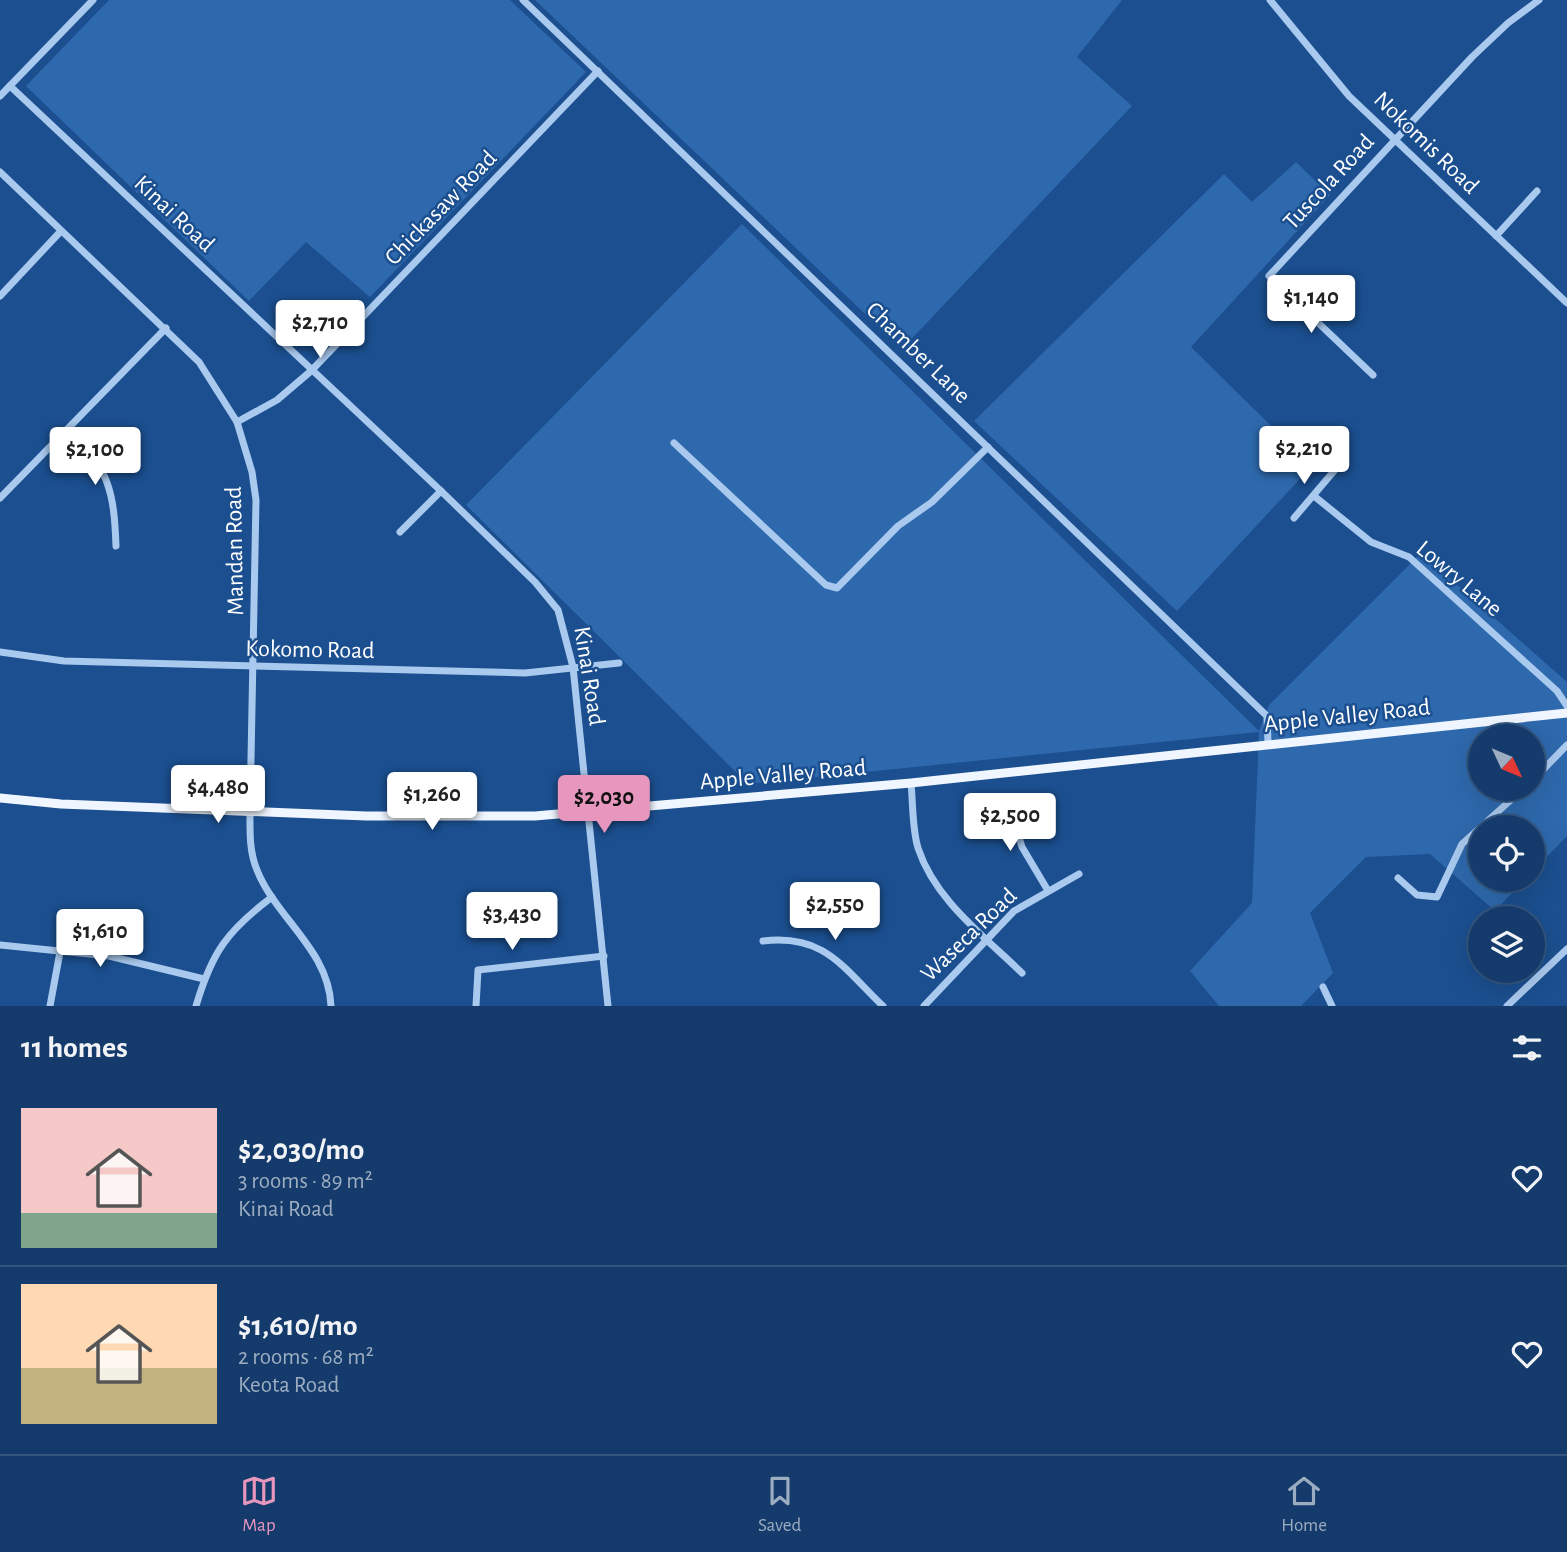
<!DOCTYPE html>
<meta charset="utf-8">
<style>
body{margin:0;font-family:"Alegreya Sans",sans-serif;background:#1d4271;color:#f1f3f6;height:100vh;display:flex;flex-direction:column;font-size:26px;white-space:nowrap}
*{box-sizing:border-box;margin:0}
p{font-size:23px;color:#9dadc1}
.icon{flex:none;width:38px;height:38px;fill:none;stroke:currentColor;stroke-width:2;stroke-linecap:round;stroke-linejoin:round}
.map{position:relative;height:1006px;overflow:hidden}
.sheet{display:flex;flex-direction:column;background:#143b6b;flex:1}
.sheet>*{flex:none}
.needle{width:46px;rotate:134deg}
.tools{position:absolute;left:1468px;top:724px;display:grid;gap:14px}
.tools a{display:grid;place-items:center;width:77px;height:77px;border-radius:50%;background:#143b6b;box-shadow:0 7px 28px #0002,0 0 0 2px #33557e;font-size:35px}
.price{position:absolute;translate:-50% -60px;padding:0 16px;border-radius:7px;background:#fff;color:#222;font-size:23px;line-height:46px;filter:drop-shadow(0 2px 4px #0008)}
.price::after{content:'';position:absolute;left:50%;top:42px;width:21px;height:16px;margin-left:-10px;background:inherit;clip-path:polygon(0 0,100% 0,50% 100%)}
.price.selected{background:#e797bd;color:#111}
ul{padding:0;list-style:none}
li{display:flex;align-items:center;gap:21px;height:175px;padding:0 21px}
li+li{border-top:2px solid #33557e}
li span{display:grid;place-items:center;flex:none;width:196px;height:140px;border-radius:0px;color:#555}
li>.icon{margin-inline-start:auto}
span .icon{width:84px;height:84px;fill:#fffc;stroke-width:1}
li b{font-size:30px}
h2{display:flex;justify-content:space-between;align-items:center;height:84px;padding:0 21px;font-size:30px}
.dock{display:flex;justify-content:space-around;align-items:center;height:98px;border-top:2px solid #33557e;background:#143b6b;font-size:19px;color:#9dadc1}
.dock a{display:grid;justify-items:center;gap:4px}
.dock .selected{color:#e797bd}
.map>svg:first-child{display:block}
</style>
<div class="map">
<svg width="1567" height="1006" viewBox="0 0 1567 1006">
<rect width="100%" height="100%" fill="#1b4f8f"/>
<!-- green -->
<g fill="#2e69ad" fill-rule="evenodd">
<polygon points="109,0 510,0 586,72 370,297 306,242 249,301 26,86"/>
<polygon points="535,0 1122,0 1077,57 1132,106 902,349"/>
<polygon points="1296,162 1330,195 1191,347 1312,466 1177,611 974,421 1224,174 1252,202"/>
<path d="M742 224 1259 731 1269 705 1421 553 1567 682V836L1533 871V828H1480V880H1524L1495 911 1430 854 1366 857 1310 913 1333 973 1301 1006H1219L1190 971 1252 903 1259 732 748 784 466 505ZM1480 737H1533V789H1480Z"/>
</g>
<g fill="none" stroke-linecap="round" stroke-linejoin="round">
<!-- minor -->
<g stroke="#a9c9ee" stroke-width="7">
<polyline points="523,0 1267,716 1268,743"/>
<polyline points="1270,0 1349,96 1567,303"/>
<polyline points="10,86 441,491 535,582 558,610 573,667 608,1006"/>
<polyline points="0,96 93,0"/>
<path d="M0 172 199 362 237 422 252 472 256 500 250 811C250 831 249 851 257 870 276 918 329 950 331 1006"/>
<polyline points="1496,236 1537,191"/>
<polyline points="0,296 61,231"/>
<polyline points="1373,375 1269,276 1472,57 1508,23 1539,0"/>
<polyline points="237,422 277,400 311,371 598,71"/>
<path d="M69 430C109 469 114 491 116 546"/>
<polyline points="674,443 826,585 837,588 898,526 932,502 988,447"/>
<polyline points="1314,496 1371,542 1409,557 1557,691 1567,706"/>
<polyline points="0,498 166,328"/>
<polyline points="1294,518 1334,471"/>
<polyline points="400,532 441,491"/>
<polyline points="0,652 64,661 525,673 619,663"/>
<polyline points="1533,780 1567,745"/>
<path d="M911 783C913 803 912 828 918 848 935 900 984 936 1022 973"/>
<polyline points="1008,801 1022,847 1047,889"/>
<polyline points="1398,878 1417,895 1437,897 1462,844 1523,789"/>
<path d="M763 941C825 934 842 967 883 1006"/>
<polyline points="0,945 109,956 204,979"/>
<polyline points="1323,987 1332,1006"/>
<polyline points="50,1006 60,952"/>
<path d="M196 1006C212 952 227 931 272 897"/>
<polyline points="476,1006 478,970 604,956"/>
<polyline points="924,1006 1014,911 1079,874"/>
<polyline points="1507,1006 1567,949"/>
</g>
<!-- major -->
<polyline stroke="#f0f6ff" stroke-width="9" points="0,798 61,804 366,816 535,816 911,783 1567,713"/>
</g>
<g text-anchor="middle" dominant-baseline="central" stroke-width="5" stroke-linejoin="round" paint-order="stroke">
<!-- street labels -->
<g font-size="24" fill="#fff" stroke="#1b4f8f">
<text transform="translate(1426 143) rotate(44)">Nokomis Road</text>
<text transform="translate(1329 182) rotate(-47)">Tuscola Road</text>
<text transform="translate(441 208) rotate(-46)">Chickasaw Road</text>
<text transform="translate(174 214) rotate(43)">Kinai Road</text>
<text transform="translate(918 353) rotate(44)">Chamber Lane</text>
<text transform="translate(235 551) rotate(-91)">Mandan Road</text>
<text transform="translate(1459 579) rotate(40)">Lowry Lane</text>
<text transform="translate(310 650) rotate(1)">Kokomo Road</text>
<text transform="translate(589 676) rotate(81)">Kinai Road</text>
<text transform="translate(1347 716) rotate(-6)">Apple Valley Road</text>
<text transform="translate(783 775) rotate(-5)">Apple Valley Road</text>
<text transform="translate(969 935) rotate(-44)">Waseca Road</text>
</g>
</g>
</svg>
<div class="tools">
<a><svg class="needle" viewBox="-14 -14 28 28"><path d="M0-13l5 13h-10z" fill="#e53935"/><path d="M0 13l5-13h-10z" fill="#9dadc1"/></svg></a>
<a><svg class="icon" aria-label="locate" viewBox="0 0 24 24"><circle cx="12" cy="12" r="6"/><path d="M12 2v4M12 18v4M2 12h4M18 12h4"/></svg></a>
<a><svg class="icon" aria-label="layers" viewBox="0 0 24 24"><path d="M12 4l9 5-9 5-9-5zM3 14l9 5 9-5"/></svg></a>
</div>
<b class="price" style="left:1311px;top:335px">$1,140</b>
<b class="price" style="left:320px;top:360px">$2,710</b>
<b class="price" style="left:1304px;top:486px">$2,210</b>
<b class="price" style="left:95px;top:487px">$2,100</b>
<b class="price" style="left:218px;top:825px">$4,480</b>
<b class="price" style="left:432px;top:832px">$1,260</b>
<b class="price selected" style="left:604px;top:835px">$2,030</b>
<b class="price" style="left:1010px;top:853px">$2,500</b>
<b class="price" style="left:835px;top:942px">$2,550</b>
<b class="price" style="left:512px;top:952px">$3,430</b>
<b class="price" style="left:100px;top:969px">$1,610</b>
</div>
<section class="sheet">
<h2>11 homes<svg class="icon" aria-label="filters" viewBox="0 0 24 24"><path d="M4 7h16M4 17h16"/><circle cx="9" cy="7" r="2"/><circle cx="15" cy="17" r="2"/></svg></h2>
<ul>
<li><span style="background:linear-gradient(#f6c9c9 75%,#7fa58c 0)"><svg class="icon" aria-label="home" viewBox="0 0 24 24"><path d="M3 11l9-7 9 7M6 9v11h12V9"/></svg></span><div><b>$2,030/mo</b><p>3 rooms · 89 m²</p><p>Kinai Road</p></div><svg class="icon" aria-label="heart" viewBox="0 0 24 24"><path d="M12 20l-8-8c-3-5 5-10 8-4 3-6 11-1 8 4z"/></svg></li>
<li><span style="background:linear-gradient(#ffd9b3 60%,#c2b280 0)"><svg class="icon" aria-label="home" viewBox="0 0 24 24"><path d="M3 11l9-7 9 7M6 9v11h12V9"/></svg></span><div><b>$1,610/mo</b><p>2 rooms · 68 m²</p><p>Keota Road</p></div><svg class="icon" aria-label="heart" viewBox="0 0 24 24"><path d="M12 20l-8-8c-3-5 5-10 8-4 3-6 11-1 8 4z"/></svg></li>
</ul>
</section>
<nav class="dock">
<a class="selected"><svg class="icon" aria-label="map" viewBox="0 0 24 24"><path d="M3 6l6-2 6 2 6-2v14l-6 2-6-2-6 2zM9 4v14M15 6v14"/></svg>Map</a>
<a><svg class="icon" aria-label="saved" viewBox="0 0 24 24"><path d="M7 4h10v16l-5-4-5 4z"/></svg>Saved</a>
<a><svg class="icon" aria-label="home" viewBox="0 0 24 24"><path d="M3 11l9-7 9 7M6 9v11h12V9"/></svg>Home</a>
</nav>
